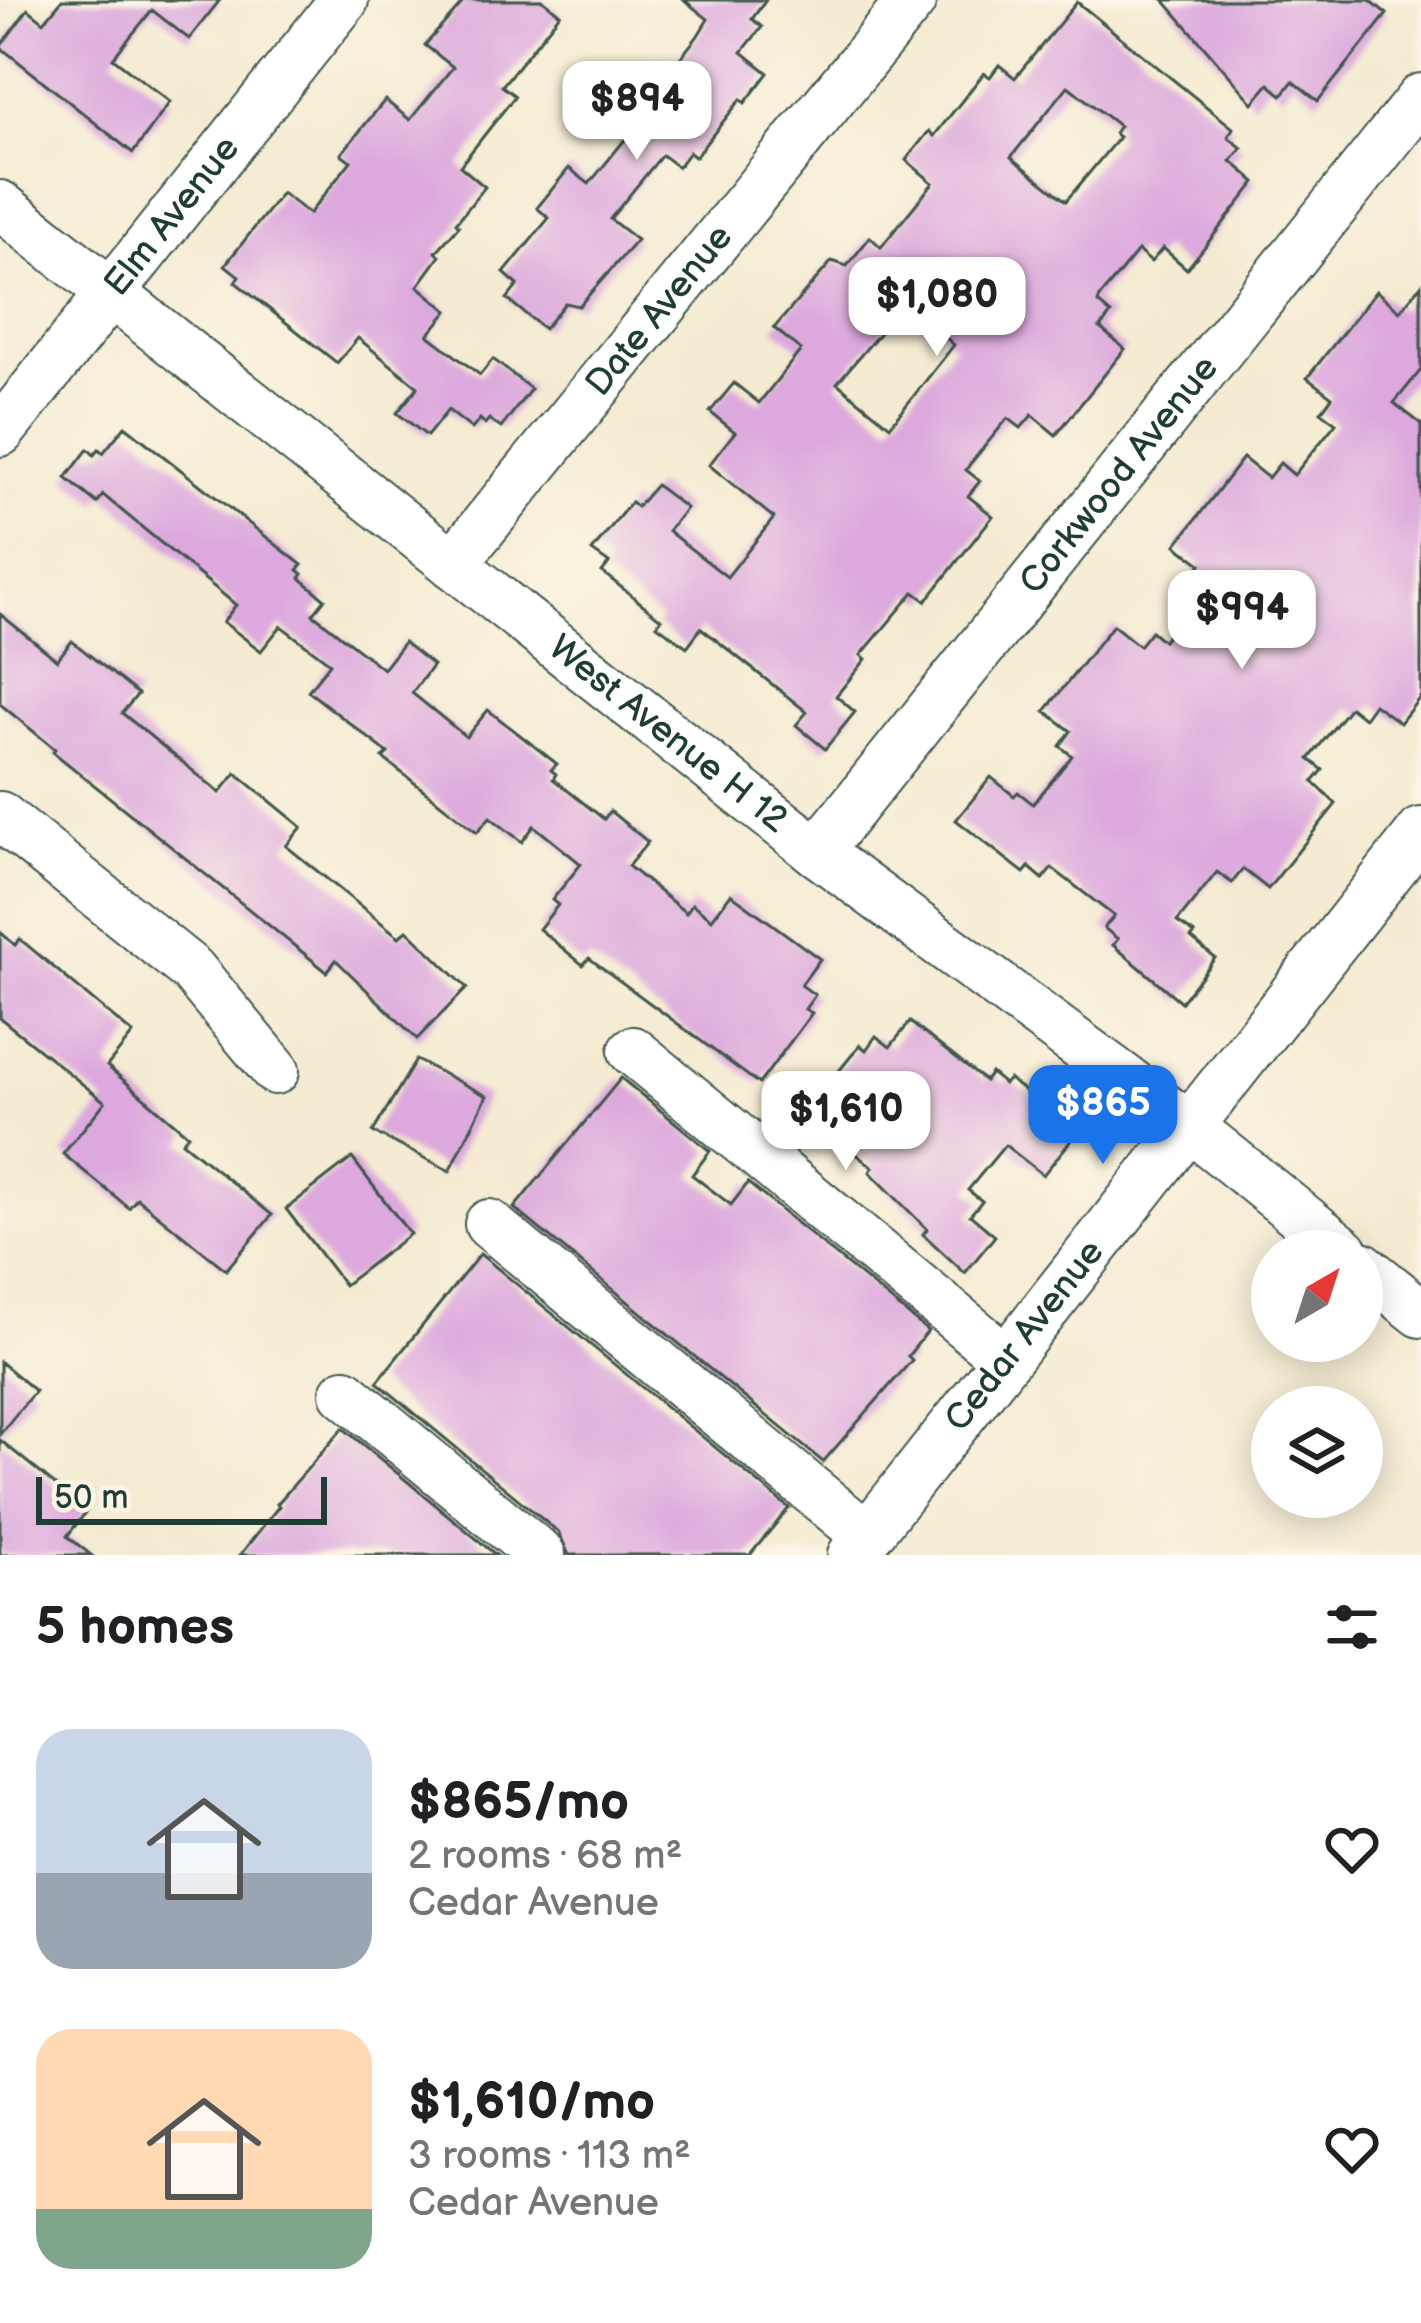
<!DOCTYPE html>
<meta charset="utf-8">
<style>
body{margin:0;font-family:"Balsamiq Sans",sans-serif;background:#f2f2f2;color:#202124;height:100vh;display:flex;flex-direction:column;font-size:45px;white-space:nowrap}
*{box-sizing:border-box;margin:0}
p{font-size:39px;color:#757577}
.icon{flex:none;width:66px;height:66px;fill:none;stroke:currentColor;stroke-width:2;stroke-linecap:round;stroke-linejoin:round}
.map{position:relative;height:1555px;overflow:hidden}
.side{display:flex;flex-direction:column;background:#fff;flex:1}
.side>*{flex:none}
.needle{width:78px;rotate:39deg}
.tools{position:absolute;left:1251px;top:1230px;display:grid;gap:24px}
.tools a{display:grid;place-items:center;width:132px;height:132px;border-radius:50%;background:#fff;box-shadow:0 6px 30px #0003;font-size:60px}
.scale{position:absolute;left:36px;bottom:30px;width:291px;box-sizing:border-box;padding-left:12px;border:6px solid #1f3d34;border-top:0;font-size:33px;line-height:42px;white-space:nowrap;color:#1f3d34;-webkit-text-stroke:9px #fcf5e5;paint-order:stroke}
.price{position:absolute;translate:-50% -102px;padding:0 27px;border-radius:24px;background:#fff;color:#222;font-size:39px;line-height:78px;filter:drop-shadow(0 3px 6px #0008)}
.price::after{content:'';position:absolute;left:50%;top:72px;width:36px;height:27px;margin-left:-18px;background:inherit;clip-path:polygon(0 0,100% 0,50% 100%)}
.price.active{background:#1a73e8;color:#fff}
ul{padding:0;list-style:none}
li{display:flex;align-items:center;gap:36px;height:300px;padding:0 36px}
li span{display:grid;place-items:center;flex:none;width:336px;height:240px;border-radius:36px;color:#555}
li>.icon{margin-inline-start:auto}
span .icon{width:144px;height:144px;fill:#fffc;stroke-width:1}
li b{font-size:51px}
h2{display:flex;justify-content:space-between;align-items:center;height:144px;padding:0 36px;font-size:51px}
.map>svg:first-child{display:block}
</style>
<div class="map">
<svg width="1421" height="1555" viewBox="0 0 1421 1555">
<rect width="100%" height="100%" fill="#fcf5e5"/>
<filter id="ink" filterUnits="userSpaceOnUse"><feTurbulence type="fractalNoise" baseFrequency=".00833" numOctaves="2"/><feDisplacementMap in="SourceGraphic" scale="24" xChannelSelector="R" yChannelSelector="G"/><feConvolveMatrix kernelMatrix="1 2 1 2 8 2 1 2 1" color-interpolation-filters="sRGB"/></filter>
<filter id="wash" filterUnits="userSpaceOnUse"><feTurbulence type="fractalNoise" baseFrequency=".004" numOctaves="4" result="noise"/><feDisplacementMap in="SourceGraphic" scale="48" xChannelSelector="R" yChannelSelector="G"/><feGaussianBlur stdDeviation="2.7" result="paint"/><feColorMatrix in="noise" values="0 0 0 0 0 0 0 0 0 0 0 0 0 0 0 0 0 1.4 0 .05"/><feComposite in="paint" operator="in"/></filter>
<g filter="url(#wash)">
<rect width="100%" height="100%" fill="#f4ebd2"/>
<g id="blocks">
<!-- building -->
<g fill="#dca8dd" fill-rule="evenodd">
<polygon points="62,0 220,0 189,39 152,10 113,58 170,102 133,153 0,47 28,9 44,22"/>
<polygon points="465,0 543,0 560,14 502,86 515,96 460,166 485,187 456,223 459,226 436,252 440,256 418,286 448,311 428,335 480,375 493,359 531,389 501,428 489,419 485,424 480,419 472,429 448,410 427,436 397,413 418,387 358,338 337,363 235,282 239,276 225,265 282,193 309,214 351,161 341,154 385,100 410,120 453,67 425,45"/>
<polygon points="684,0 766,0 752,19 762,27 742,52 768,73 745,103 741,99 695,157 689,152 678,167 662,155 610,219 637,240 579,306 565,303 544,329 507,299 518,285 504,273 549,218 537,208 569,168 589,184 632,131 626,126 697,37 708,19"/>
<polygon points="1164,0 1370,0 1387,14 1318,101 1293,81 1282,95 1269,84 1253,103"/>
<path d="M1077 2 1233 128 1228 137 1242 148 1231 161 1256 182 1187 269 1163 248 1151 262 1138 251 1100 297 1098 303 1111 314 1100 328 1125 349 1056 435 1032 415 1021 428 1008 418 970 464 966 470 980 481 968 496 993 516 926 601 914 592 861 655 866 659 836 696 855 712 825 749 796 725 807 712 701 628 687 647 657 625 661 619 602 572 609 563 592 551 631 502 637 507 656 485 686 508 668 531 727 577 774 518 709 465 735 432 710 412 734 383 759 403 801 350 774 328 832 261 847 266 870 237 881 247 933 183 906 160 929 131 934 136 984 73 990 77 999 65 1015 78ZM1068 86 1119 126 1114 133 1119 137 1066 201 1011 157ZM906 302 954 345 890 426 837 383Z"/>
<polygon points="1421,285 1421,370 1394,403 1421,424 1421,696 1400,723 1374,704 1364,718 1350,707 1309,759 1323,770 1313,782 1336,804 1268,889 1243,869 1232,883 1217,872 1177,922 1195,934 1191,938 1215,958 1181,1002 1113,945 1118,939 1104,928 1114,916 1052,868 1043,879 1029,867 1024,873 956,820 991,777 1014,796 1018,792 1033,804 1072,756 1060,746 1071,731 1045,711 1113,625 1139,646 1151,631 1163,641 1204,590 1190,578 1201,564 1176,545 1243,458 1268,478 1280,463 1294,475 1336,423 1321,412 1332,397 1307,378 1376,291 1400,311"/>
<polygon points="125,426 302,565 298,570 303,574 300,578 325,599 313,614 383,669 404,642 433,665 412,693 466,737 488,710 557,764 551,770 556,774 553,779 604,819 610,811 648,842 628,866 686,913 692,904 712,919 731,894 820,959 801,985 815,995 805,1009 812,1013 759,1084 589,958 583,965 539,929 558,905 552,900 581,864 534,826 522,842 490,817 477,832 383,758 388,753 308,691 330,663 281,626 261,651 223,622 236,605 103,495 97,503 66,478 88,449 94,455 99,449 103,453"/>
<polygon points="0,614 57,660 72,641 138,694 122,713 220,793 236,773 302,827 286,846 399,937 407,930 467,988 417,1039 336,960 327,972 53,752 55,749 0,704"/>
<polygon points="0,932 15,945 20,939 133,1034 107,1066 188,1135 182,1142 272,1215 226,1270 137,1198 129,1208 63,1154 105,1102 0,1018"/>
<polygon points="910,1022 985,1081 991,1073 1004,1084 1009,1079 1078,1132 1043,1175 1005,1145 968,1190 982,1201 970,1215 995,1236 965,1273 923,1234 927,1229 870,1172 873,1167 805,1113 860,1045 866,1050 876,1036 890,1047"/>
<polygon points="416,1060 487,1096 450,1171 373,1132"/>
<polygon points="621,1078 710,1151 692,1175 731,1205 748,1183 928,1331 908,1356 912,1360 823,1462 514,1208"/>
<polygon points="352,1158 410,1234 344,1285 286,1209"/>
<polygon points="480,1254 789,1508 750,1555 569,1555 559,1533 377,1382"/>
<polygon points="0,1362 35,1391 0,1434"/>
<polygon points="343,1428 496,1555 240,1555 279,1506 277,1504"/>
<polygon points="0,1440 87,1511 67,1536 91,1555 0,1555"/>
</g>
</g>
</g>
<g filter="url(#ink)">
<use href="#blocks" fill-opacity="0" stroke="#3f574c" stroke-width="3"/>
<g fill="none" stroke-linecap="round" stroke-linejoin="round">
<!-- minor casing -->
<g stroke="#3f574c" stroke-width="52">
<g id="minor">
<path id="s1" d="M0 205 817 852 1189 1126 1344 1251"/>
<path id="s2" d="M0 432 344 0"/>
<path id="s3" d="M453 564 912 0"/>
<polyline points="0,816 192,970 275,1070"/>
<path id="s4" d="M817 852 1421 98"/>
<polyline points="633,1051 1006,1359"/>
<polyline points="489,1224 867,1536"/>
<polyline points="1362,1266 1421,1313"/>
<polyline points="345,1393 541,1555"/>
<path id="s5" d="M852 1555 1421 832"/>
</g>
</g>
<!-- minor -->
<use href="#minor" stroke="#fff" stroke-width="48"/>
</g>
</g>
<g text-anchor="middle" dominant-baseline="central" stroke-width="9" stroke-linejoin="round" paint-order="stroke">
<!-- street labels -->
<g font-size="36" fill="#1f3d34" stroke="#fcf5e5">
<text stroke="none"><textPath href="#s2" startOffset="276">Elm Avenue</textPath></text>
<text stroke="none"><textPath href="#s3" startOffset="327">Date Avenue</textPath></text>
<text stroke="none"><textPath href="#s4" startOffset="483">Corkwood Avenue</textPath></text>
<text stroke="none"><textPath href="#s1" startOffset="852">West Avenue H 12</textPath></text>
<text stroke="none"><textPath href="#s5" startOffset="279">Cedar Avenue</textPath></text>
</g>
</g>
</svg>
<div class="tools">
<a><svg class="needle" viewBox="-14 -14 28 28"><path d="M0-13l5 13h-10z" fill="#e53935"/><path d="M0 13l5-13h-10z" fill="#757577"/></svg></a>
<a><svg class="icon" aria-label="layers" viewBox="0 0 24 24"><path d="M12 4l9 5-9 5-9-5zM3 14l9 5 9-5"/></svg></a>
</div>
<div class="scale">50 m</div>
<b class="price" style="left:637px;top:163px">$894</b>
<b class="price" style="left:937px;top:359px">$1,080</b>
<b class="price" style="left:1242px;top:672px">$994</b>
<b class="price active" style="left:1103px;top:1167px">$865</b>
<b class="price" style="left:846px;top:1173px">$1,610</b>
</div>
<section class="side">
<h2>5 homes<svg class="icon" aria-label="filters" viewBox="0 0 24 24"><path d="M4 7h16M4 17h16"/><circle cx="9" cy="7" r="2"/><circle cx="15" cy="17" r="2"/></svg></h2>
<ul>
<li><span style="background:linear-gradient(#c9d6e8 60%,#9aa5b1 0)"><svg class="icon" aria-label="home" viewBox="0 0 24 24"><path d="M3 11l9-7 9 7M6 9v11h12V9"/></svg></span><div><b>$865/mo</b><p>2 rooms · 68 m²</p><p>Cedar Avenue</p></div><svg class="icon" aria-label="heart" viewBox="0 0 24 24"><path d="M12 20l-8-8c-3-5 5-10 8-4 3-6 11-1 8 4z"/></svg></li>
<li><span style="background:linear-gradient(#ffd9b3 75%,#7fa58c 0)"><svg class="icon" aria-label="home" viewBox="0 0 24 24"><path d="M3 11l9-7 9 7M6 9v11h12V9"/></svg></span><div><b>$1,610/mo</b><p>3 rooms · 113 m²</p><p>Cedar Avenue</p></div><svg class="icon" aria-label="heart" viewBox="0 0 24 24"><path d="M12 20l-8-8c-3-5 5-10 8-4 3-6 11-1 8 4z"/></svg></li>
</ul>
</section>
